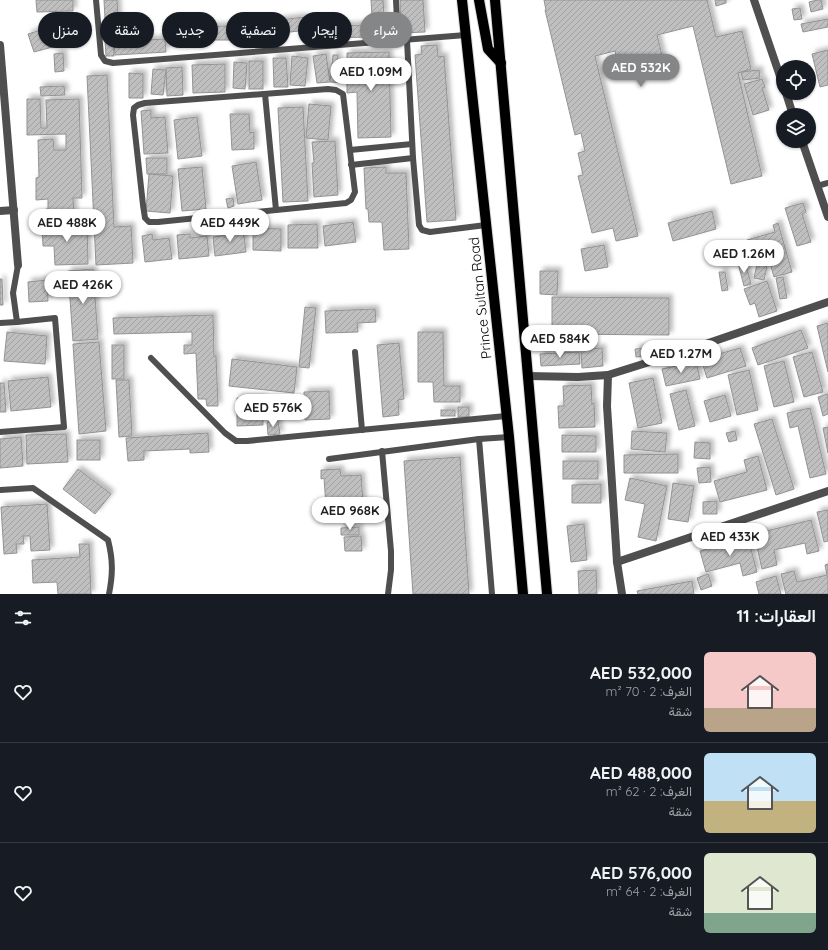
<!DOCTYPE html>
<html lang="ar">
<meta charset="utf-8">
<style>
body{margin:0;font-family:Quicksand,Vazirmatn,sans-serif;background:#20242c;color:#f1f3f6;direction:rtl;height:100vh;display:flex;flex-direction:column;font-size:15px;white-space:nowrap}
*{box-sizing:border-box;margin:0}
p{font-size:13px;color:#9ea1a6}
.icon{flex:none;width:22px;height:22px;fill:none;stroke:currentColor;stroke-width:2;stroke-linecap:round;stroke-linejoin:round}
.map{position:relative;height:594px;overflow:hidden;direction:ltr}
.details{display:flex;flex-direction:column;background:#171b24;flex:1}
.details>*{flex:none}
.guide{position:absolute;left:12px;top:12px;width:400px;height:36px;direction:rtl;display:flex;gap:8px}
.controls{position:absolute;left:776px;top:60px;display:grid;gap:8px}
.controls a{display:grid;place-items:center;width:40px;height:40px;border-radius:50%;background:#171b24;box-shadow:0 1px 3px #0004;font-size:20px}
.price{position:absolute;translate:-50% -34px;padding:0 9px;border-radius:14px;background:#fff;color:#222;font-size:13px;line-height:26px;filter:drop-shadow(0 1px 2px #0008)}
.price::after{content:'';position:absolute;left:50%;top:24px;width:12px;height:9px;margin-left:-6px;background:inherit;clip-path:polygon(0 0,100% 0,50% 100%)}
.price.current{background:#858687;color:#fff}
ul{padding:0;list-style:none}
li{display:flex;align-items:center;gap:12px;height:100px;padding:0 12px}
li+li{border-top:1px solid #363941}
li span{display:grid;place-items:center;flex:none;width:112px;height:80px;border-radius:6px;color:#555}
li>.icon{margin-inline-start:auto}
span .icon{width:48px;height:48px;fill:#fffc;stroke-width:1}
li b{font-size:17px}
h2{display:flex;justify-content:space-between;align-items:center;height:48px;padding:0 12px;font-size:17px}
.tag{padding:0 14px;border-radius:18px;background:#171b24;box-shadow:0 1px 3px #0004;font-size:14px;line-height:36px}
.tag.current{background:#858687;color:#fff}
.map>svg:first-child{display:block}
</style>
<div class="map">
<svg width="828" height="594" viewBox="0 0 828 594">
<defs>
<pattern id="building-hatch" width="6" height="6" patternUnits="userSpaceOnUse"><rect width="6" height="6" fill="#bfbfbf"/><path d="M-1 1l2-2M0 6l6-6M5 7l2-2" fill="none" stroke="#a2a2a2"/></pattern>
<filter id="shadow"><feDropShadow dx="3.5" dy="-3.5" stdDeviation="2" flood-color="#0004"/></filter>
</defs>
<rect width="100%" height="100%" fill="#fff"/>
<!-- building -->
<g fill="url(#building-hatch)" stroke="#939393" filter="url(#shadow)">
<polygon points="36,0 73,0 73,11 37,12"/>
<polygon points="104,0 117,0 119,36 106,37"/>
<polygon points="371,0 383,0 384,15 372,16"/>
<polygon points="400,0 423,0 425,32 401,33"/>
<polygon points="544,0 707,0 716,37 742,31 751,69 738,73 762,176 731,184 693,26 657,35 665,68 621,78 615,51 595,56 638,236 616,241 613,228 592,233 578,176 583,175 578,153 585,151 581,133 575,135 545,10 546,10"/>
<polygon points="715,0 726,0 726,3 716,6"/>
<polygon points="818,0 821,0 823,9 811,12 809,2"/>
<polygon points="800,8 802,19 794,20 792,9"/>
<polygon points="305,17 307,30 240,38 239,25"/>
<polygon points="378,19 386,19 387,36 379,36"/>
<polygon points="828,19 828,27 803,32 801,24"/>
<polygon points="376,25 376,37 310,38 310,26"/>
<polygon points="234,26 234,40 173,40 173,27"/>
<polygon points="51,27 56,46 34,52 28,34"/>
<polygon points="113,38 114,56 106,56 105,39"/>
<polygon points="165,39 166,52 115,55 114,42"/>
<polygon points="437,45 438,57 444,56 456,220 427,222 415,55 422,54 421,46"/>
<polygon points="828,50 828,85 820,87 812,54"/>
<polygon points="389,52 391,137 358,138 357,92 347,93 347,53"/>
<polygon points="63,53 64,71 55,72 54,54"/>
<polygon points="326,54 330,82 317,83 313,56"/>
<polygon points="333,55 338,55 337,68 346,69 344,83 330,82"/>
<polygon points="292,56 308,58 305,86 290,85"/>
<polygon points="273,58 286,58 288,87 274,87"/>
<rect x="249" y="61" width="14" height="28"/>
<polygon points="234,62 247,63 245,89 233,88"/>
<polygon points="225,64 225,92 193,93 192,65"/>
<polygon points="182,67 183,95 167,96 166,68"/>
<polygon points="153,69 166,70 163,95 151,94"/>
<polygon points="759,70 760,78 743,80 741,72"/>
<polygon points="129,73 143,74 143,98 129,98"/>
<polygon points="107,75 114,227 131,226 133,263 96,265 87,76"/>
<polygon points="762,79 765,87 762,88 769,110 753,115 744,84"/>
<polygon points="64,86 65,95 41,96 40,87"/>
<polygon points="27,99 40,99 41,128 47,128 46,100 79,99 82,198 73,198 74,214 46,215 46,209 48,209 48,199 36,200 36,178 39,177 38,140 53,139 54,150 66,150 66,134 27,135"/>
<polygon points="309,104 331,106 328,140 306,138"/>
<polygon points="303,107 308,201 283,202 278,108"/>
<polygon points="151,110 151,118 165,117 168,153 144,154 141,111"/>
<polygon points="230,114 249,114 250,133 254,132 254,149 232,150"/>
<polygon points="197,117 202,156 178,159 174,120"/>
<polygon points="335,141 338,195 314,197 312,163 314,163 312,142"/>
<polygon points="146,158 167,158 167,174 147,174"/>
<polygon points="256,162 262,200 238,204 232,166"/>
<polygon points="202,167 206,209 182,211 178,169"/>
<polygon points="386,167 386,173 406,173 409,249 384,250 382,222 369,222 368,209 366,209 364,168"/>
<polygon points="149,174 173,176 170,213 146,211"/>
<polygon points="233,198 234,206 228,208 226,199"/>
<polygon points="803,203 806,212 802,214 811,242 797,246 785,208"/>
<polygon points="712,211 716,229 673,241 668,223"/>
<polygon points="353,222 356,242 325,246 323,226"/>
<polygon points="87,223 88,264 55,265 54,246 43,246 42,224"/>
<polygon points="778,223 792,272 774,277 769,260 753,264 747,240 775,232 773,225"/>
<polygon points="317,224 318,248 288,248 288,225"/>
<polygon points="243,228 246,252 215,256 213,237 228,235 228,230"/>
<polygon points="253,228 281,229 281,251 253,250"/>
<polygon points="152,234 153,240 169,238 172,259 145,262 142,236"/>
<polygon points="190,234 190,238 207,236 209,256 179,259 177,235"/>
<polygon points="604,245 608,267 585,271 581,249"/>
<polygon points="745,261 751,284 744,286 738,263"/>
<polygon points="757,264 767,266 764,280 754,278"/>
<polygon points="93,269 98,339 73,341 68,271"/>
<polygon points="540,271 558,271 557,295 540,294"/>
<polygon points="719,272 725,272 728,290 722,291"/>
<polygon points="783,277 787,298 780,299 776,278"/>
<polygon points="0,279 2,279 3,305 0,305"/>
<polygon points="47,280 48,301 29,302 28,282"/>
<polygon points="767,281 777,311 759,317 755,303 750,305 744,289"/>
<polygon points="552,297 669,298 669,335 552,334"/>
<polygon points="305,307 316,308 309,368 299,367"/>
<polygon points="375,309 376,322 357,323 358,332 326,333 325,311"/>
<polygon points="213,315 214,356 216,356 218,406 207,406 206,399 198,399 196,353 184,354 184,345 192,345 192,332 114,334 113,318"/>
<polygon points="828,323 828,372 817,326"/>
<polygon points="801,330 808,348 758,365 752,348"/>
<polygon points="7,332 47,336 45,364 4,361"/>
<polygon points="418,332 443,332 444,386 460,386 460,402 434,402 433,382 418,382"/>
<polygon points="99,342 106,431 79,434 73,344"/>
<polygon points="399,343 404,399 398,400 399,415 383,417 377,345"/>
<rect x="112" y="345" width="12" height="34"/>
<polygon points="658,347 659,355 636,357 635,349"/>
<polygon points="602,348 603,366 582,368 581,349"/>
<polygon points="740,348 746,366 707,378 701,359"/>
<polygon points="579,352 580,364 541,366 540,354"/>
<polygon points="812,352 823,392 804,397 793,357"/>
<polygon points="232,359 297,367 294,393 229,386"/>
<polygon points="784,361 794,402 774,407 764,366"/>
<polygon points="696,362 700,379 666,386 662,369"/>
<polygon points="749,370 758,410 737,415 728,375"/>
<polygon points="48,377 51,407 11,411 8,381"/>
<polygon points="653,378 662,423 638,428 629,383"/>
<polygon points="116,380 129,380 132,436 119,437"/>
<polygon points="0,383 4,383 6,412 0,412"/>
<polygon points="591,385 592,404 594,403 595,427 559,428 558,406 564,406 563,386"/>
<polygon points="686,390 695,426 679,430 670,394"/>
<polygon points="329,391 330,419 305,420 304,392"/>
<polygon points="828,394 828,414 823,416 818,397"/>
<polygon points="725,395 731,416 710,422 704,401"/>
<polygon points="237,398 263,398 263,425 237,426"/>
<rect x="458" y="407" width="11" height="10"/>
<polygon points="810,408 826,474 810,478 798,426 790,428 787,413"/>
<rect x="441" y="410" width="14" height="6"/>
<polygon points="772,419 794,489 776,495 754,424"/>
<polygon points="278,421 280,434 268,435 267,422"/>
<polygon points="828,427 828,453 823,428"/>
<polygon points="632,431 667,433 665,452 631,449"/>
<polygon points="735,431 737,440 729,442 726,433"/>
<polygon points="208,433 209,452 190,453 190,449 144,451 144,460 128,461 126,438"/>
<polygon points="66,434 68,462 27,464 26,435"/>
<polygon points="562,435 596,436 596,452 562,452"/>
<polygon points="21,437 23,466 0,468 0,439"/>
<rect x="77" y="440" width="23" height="20"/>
<polygon points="695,442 710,443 710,459 694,458"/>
<polygon points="678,454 678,473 624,473 624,455"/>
<polygon points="758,456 767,490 720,502 714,481 747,472 744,460"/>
<polygon points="460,457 469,594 413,594 404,461"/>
<rect x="563" y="461" width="35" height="18"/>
<polygon points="710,467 711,482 699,483 697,468"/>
<polygon points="78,469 111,494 95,514 63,489"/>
<polygon points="340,469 341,476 361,475 364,517 327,520 324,478 321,479 321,470"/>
<polygon points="630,478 667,486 656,541 638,537 645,504 625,500"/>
<polygon points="673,483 694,486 688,522 668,519"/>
<polygon points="601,484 601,503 572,503 572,485"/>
<polygon points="717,501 717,514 703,514 703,502"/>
<polygon points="47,504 50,550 31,551 30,536 23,536 24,544 16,544 17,553 4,554 1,507"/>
<polygon points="828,510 828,541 824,542 817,512"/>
<polygon points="811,520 819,551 807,554 805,543 774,550 777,565 762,569 754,534"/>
<polygon points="584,524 587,560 571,562 567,526"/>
<polygon points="359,527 359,535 341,535 341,528"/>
<polygon points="361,536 362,551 345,551 344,537"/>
<polygon points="748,538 757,572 743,576 740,563 706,572 700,551"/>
<polygon points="79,544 89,544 91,594 58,594 57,582 33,583 32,560 80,557"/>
<polygon points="828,564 828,594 786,594 781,574 794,571 797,582 827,575 825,565"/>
<polygon points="596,570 597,594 579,594 578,571"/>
<polygon points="708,574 712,586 701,590 697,578"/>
<polygon points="776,576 781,594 759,594 756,582"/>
<polygon points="692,581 694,594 638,594 637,591"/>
</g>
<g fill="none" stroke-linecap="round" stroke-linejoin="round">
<!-- primary casing -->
<g stroke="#dbdbdb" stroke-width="12">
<g id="primary">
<polyline points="462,0 509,437 523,594"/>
<polyline points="479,0 488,49 501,63"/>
<polyline points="495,0 547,594"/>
</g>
</g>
<!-- lane -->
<g stroke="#4f4f4f" stroke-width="6">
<polyline points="96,0 101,55 105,61 113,63 466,35"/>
<polyline points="396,0 398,40"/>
<polyline points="407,40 413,158 419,225 422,230 430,232 486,225"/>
<polygon points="328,89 336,90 343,94 355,192 351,200 346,203 158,222 149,222 145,218 143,205 133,115 134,108 138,105 145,103"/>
<polyline points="265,94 276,210"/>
<polyline points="350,150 412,144"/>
<polyline points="351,165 413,158"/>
<polyline points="817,186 828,183"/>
<polyline points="0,323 17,322"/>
<polyline points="355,352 362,430"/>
<polyline points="151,358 225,433 236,441 247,441 506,416"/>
<polyline points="0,432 64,427 55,318 17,322 13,293 18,265"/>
<polyline points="479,439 492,594"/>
<polyline points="382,451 391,551 391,570 388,594"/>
<polyline points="329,459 479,439 509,437"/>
<path d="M0 490 33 488 108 540C113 560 113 574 109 594"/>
</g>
<!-- street -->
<g stroke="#4f4f4f" stroke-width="8">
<polyline points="754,0 783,85"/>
<polyline points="0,45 18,265"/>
<polyline points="786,93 793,115"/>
<polyline points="802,141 828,217"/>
<polyline points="0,211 14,210"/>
<polyline points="528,376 578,377 608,375"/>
<polyline points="617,562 828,491"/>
<polyline points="622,594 617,562 607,406 608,375 691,349 828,302"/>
</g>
<!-- primary -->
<use href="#primary" stroke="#000" stroke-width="10"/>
</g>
<g text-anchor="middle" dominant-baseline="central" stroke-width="3.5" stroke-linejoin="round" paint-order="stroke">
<!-- street labels -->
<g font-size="14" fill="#000" stroke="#fff">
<text transform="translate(480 298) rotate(-96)">Prince Sultan Road</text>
</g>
</g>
</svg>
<div class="controls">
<a><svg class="icon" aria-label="locate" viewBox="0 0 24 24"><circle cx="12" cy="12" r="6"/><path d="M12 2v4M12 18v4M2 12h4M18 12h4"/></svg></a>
<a><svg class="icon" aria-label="layers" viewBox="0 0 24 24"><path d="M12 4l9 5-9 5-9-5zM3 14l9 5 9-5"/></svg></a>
</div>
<b class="price current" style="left:641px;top:88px">AED 532K</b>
<b class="price" style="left:371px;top:92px">AED 1.09M</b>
<b class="price" style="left:67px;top:243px">AED 488K</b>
<b class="price" style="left:230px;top:243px">AED 449K</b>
<b class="price" style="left:744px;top:274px">AED 1.26M</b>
<b class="price" style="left:83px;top:305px">AED 426K</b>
<b class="price" style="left:560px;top:359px">AED 584K</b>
<b class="price" style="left:681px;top:374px">AED 1.27M</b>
<b class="price" style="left:273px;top:428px">AED 576K</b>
<b class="price" style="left:350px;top:531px">AED 968K</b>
<b class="price" style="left:730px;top:557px">AED 433K</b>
<div class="guide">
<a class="tag current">شراء</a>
<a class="tag">إيجار</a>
<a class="tag">تصفية</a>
<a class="tag">جديد</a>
<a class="tag">شقة</a>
<a class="tag">منزل</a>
</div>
</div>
<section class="details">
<h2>العقارات: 11<svg class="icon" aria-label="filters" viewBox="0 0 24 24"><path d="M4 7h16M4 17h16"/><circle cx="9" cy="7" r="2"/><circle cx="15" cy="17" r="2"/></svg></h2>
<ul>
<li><span style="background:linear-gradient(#f6c9c9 70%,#b9a48a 0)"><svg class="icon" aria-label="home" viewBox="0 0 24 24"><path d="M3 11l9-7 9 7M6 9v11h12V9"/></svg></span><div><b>AED 532,000</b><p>الغرف: 2 · 70 m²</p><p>شقة</p></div><svg class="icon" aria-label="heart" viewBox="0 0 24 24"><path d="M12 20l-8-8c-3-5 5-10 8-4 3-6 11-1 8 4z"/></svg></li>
<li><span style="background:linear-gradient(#bfe0f5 60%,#c2b280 0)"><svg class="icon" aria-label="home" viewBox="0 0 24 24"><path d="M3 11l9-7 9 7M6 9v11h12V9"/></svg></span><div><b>AED 488,000</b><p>الغرف: 2 · 62 m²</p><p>شقة</p></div><svg class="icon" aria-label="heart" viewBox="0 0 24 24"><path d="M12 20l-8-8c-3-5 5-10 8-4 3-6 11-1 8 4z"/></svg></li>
<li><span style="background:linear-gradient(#dfe7d0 75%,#7fa58c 0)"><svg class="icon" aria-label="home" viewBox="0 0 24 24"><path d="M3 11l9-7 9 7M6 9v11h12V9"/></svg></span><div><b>AED 576,000</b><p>الغرف: 2 · 64 m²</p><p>شقة</p></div><svg class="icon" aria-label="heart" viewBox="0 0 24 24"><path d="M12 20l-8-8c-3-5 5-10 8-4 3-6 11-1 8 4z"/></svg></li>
</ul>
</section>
